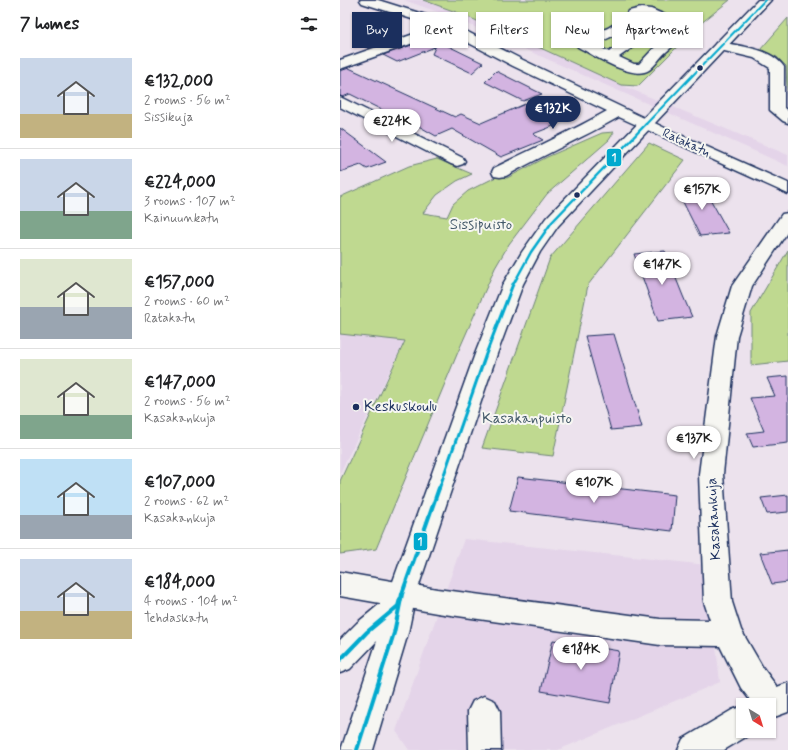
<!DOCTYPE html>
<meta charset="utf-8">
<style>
body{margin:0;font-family:Mynerve,sans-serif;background:#f6f6f6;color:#202124;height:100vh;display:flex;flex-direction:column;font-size:15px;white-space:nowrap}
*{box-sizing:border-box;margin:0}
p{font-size:13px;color:#757577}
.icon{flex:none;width:22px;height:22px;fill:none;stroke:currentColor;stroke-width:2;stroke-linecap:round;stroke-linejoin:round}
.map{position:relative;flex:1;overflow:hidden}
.details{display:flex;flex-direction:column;background:#fff;width:340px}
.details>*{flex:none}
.banner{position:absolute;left:12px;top:12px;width:376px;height:36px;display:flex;gap:8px}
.needle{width:26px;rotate:142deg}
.buttons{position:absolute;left:396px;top:698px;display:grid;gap:8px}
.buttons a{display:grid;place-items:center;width:40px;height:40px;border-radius:0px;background:#fff;box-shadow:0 1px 3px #0004;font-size:20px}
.price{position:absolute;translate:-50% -34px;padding:0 9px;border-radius:14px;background:#fff;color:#222;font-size:13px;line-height:26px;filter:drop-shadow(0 1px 2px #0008)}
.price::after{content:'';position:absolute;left:50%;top:24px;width:12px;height:9px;margin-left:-6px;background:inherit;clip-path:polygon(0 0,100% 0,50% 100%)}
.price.current{background:#1b2f5e;color:#fff}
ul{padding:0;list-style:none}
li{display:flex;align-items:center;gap:12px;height:100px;padding:0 20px}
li+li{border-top:1px solid #e0e0e0}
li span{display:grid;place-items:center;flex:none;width:112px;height:80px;border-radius:0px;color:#555}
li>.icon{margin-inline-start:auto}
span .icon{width:48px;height:48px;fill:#fffc;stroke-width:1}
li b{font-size:17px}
h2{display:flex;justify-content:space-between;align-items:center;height:48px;padding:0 20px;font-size:17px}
.chip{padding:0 14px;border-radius:0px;background:#fff;box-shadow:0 1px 3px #0004;font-size:14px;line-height:36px}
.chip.current{background:#1b2f5e;color:#fff}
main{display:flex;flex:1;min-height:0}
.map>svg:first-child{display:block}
</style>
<main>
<section class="details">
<h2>7 homes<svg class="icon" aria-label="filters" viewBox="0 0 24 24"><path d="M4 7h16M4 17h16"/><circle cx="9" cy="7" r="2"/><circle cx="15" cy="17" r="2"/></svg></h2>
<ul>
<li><span style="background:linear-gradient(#c9d6e8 70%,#c2b280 0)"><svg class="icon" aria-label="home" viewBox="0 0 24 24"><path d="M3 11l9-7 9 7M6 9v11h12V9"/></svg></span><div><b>€132,000</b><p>2 rooms · 56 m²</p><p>Sissikuja</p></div></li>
<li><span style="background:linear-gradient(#c9d6e8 65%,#7fa58c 0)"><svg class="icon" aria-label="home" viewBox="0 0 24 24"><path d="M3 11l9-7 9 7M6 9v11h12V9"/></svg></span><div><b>€224,000</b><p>3 rooms · 107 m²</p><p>Kainuunkatu</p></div></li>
<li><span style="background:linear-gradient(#dfe7d0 60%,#9aa5b1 0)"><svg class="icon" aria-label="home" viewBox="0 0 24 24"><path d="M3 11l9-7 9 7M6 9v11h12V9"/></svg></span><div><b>€157,000</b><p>2 rooms · 60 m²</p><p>Ratakatu</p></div></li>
<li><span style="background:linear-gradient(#dfe7d0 70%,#7fa58c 0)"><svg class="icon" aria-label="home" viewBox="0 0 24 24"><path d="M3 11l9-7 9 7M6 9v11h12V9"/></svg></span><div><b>€147,000</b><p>2 rooms · 56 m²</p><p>Kasakankuja</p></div></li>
<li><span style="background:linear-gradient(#bfe0f5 70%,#9aa5b1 0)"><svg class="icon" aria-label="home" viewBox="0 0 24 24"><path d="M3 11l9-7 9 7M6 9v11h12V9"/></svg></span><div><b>€107,000</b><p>2 rooms · 62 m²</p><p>Kasakankuja</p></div></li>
<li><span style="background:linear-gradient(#c9d6e8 65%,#c2b280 0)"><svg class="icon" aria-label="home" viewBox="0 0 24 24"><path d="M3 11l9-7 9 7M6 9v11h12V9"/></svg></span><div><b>€184,000</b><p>4 rooms · 104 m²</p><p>Tehdaskatu</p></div></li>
</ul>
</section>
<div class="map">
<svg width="448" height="750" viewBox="0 0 448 750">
<rect width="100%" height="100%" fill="#ece2ed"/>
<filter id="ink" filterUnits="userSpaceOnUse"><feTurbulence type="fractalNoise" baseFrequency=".025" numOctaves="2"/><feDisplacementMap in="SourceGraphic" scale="8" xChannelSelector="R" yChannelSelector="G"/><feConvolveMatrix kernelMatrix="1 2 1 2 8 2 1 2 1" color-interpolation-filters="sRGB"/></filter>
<g filter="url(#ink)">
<!-- built -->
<g fill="#e4d4e9">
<polygon points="64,0 83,0 116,12 194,45 281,85 448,155 448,166 112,17"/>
<polygon points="0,249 65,340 0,473"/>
<polygon points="124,539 367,565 380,682 218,750 69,750 56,731"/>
</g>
<!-- green -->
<g fill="#bfd990" stroke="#6d8477">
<polygon points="83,0 390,0 360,24 298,86 281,85 194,45 116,12"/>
<polygon points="448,18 448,112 446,66 437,57 420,50"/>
<polygon points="274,132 269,140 207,194 169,244 155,268 118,352 36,549 0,554 0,481 65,341 0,334 0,197 69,166 97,159 132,174 117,181 97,195 83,213 107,217 113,204 128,191 158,176 167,178 207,157 262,133"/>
<polygon points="309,143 345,160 248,285 213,456 142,448 210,258"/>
<polygon points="448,250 448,361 411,365 411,313"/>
</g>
<!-- building -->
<g fill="#d3b4e1" stroke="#1b2f5e">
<polygon points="49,31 63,36 28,48 16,43"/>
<polygon points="98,41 143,63 132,73 92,54"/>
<polygon points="80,42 95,47 57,62 43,55"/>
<polygon points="9,68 115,117 121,114 141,123 199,98 222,111 216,125 193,134 203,140 161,157 112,129 96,136 54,112 50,114 10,94 3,97 0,96 0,71"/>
<polygon points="156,71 202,94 183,101 145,82"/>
<polygon points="0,128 46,162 27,169 21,165 0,172"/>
<polygon points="363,186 389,233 360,236 336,188"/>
<polygon points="325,251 343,296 352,317 318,321 294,254"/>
<polygon points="274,334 302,427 271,430 245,336"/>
<polygon points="448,376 448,443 413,447 407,433 424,431 410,398 435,396 427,378"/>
<polygon points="178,477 335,495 332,531 169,511"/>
<polygon points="448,495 448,512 427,514 421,498"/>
<polygon points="448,550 448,582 432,584 420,553"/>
<polygon points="213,640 279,651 270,703 201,691"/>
</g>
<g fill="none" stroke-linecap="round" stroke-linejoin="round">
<!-- minor casing -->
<g stroke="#1b2f5e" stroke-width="3">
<g id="minor">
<path d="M20 0H38L108 22 183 60 325 128 448 183V194L279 117C242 138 203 155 166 176L160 177 154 176 152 172 154 168C192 149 230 132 267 111L173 66 100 28 22 3Z"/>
<path d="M301 8 311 9 325 15 350 20 354 27C348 37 335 44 326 52 320 57 316 65 309 70 292 81 254 55 238 47L236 44 238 41 268 28 284 18 289 11ZM301 16H308L315 20 269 52 254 44C264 40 296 28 297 17ZM327 23 341 26 313 49 299 64H294L279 57Z"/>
<polygon points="88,29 93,30 94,33 93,36 0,69 0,60"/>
<path d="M381 42C402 47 431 48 444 67V108L448 111V123L443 121 430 110V68L414 58 376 49 374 46 376 43Z"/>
<polygon points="0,97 123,158 125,161 123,164 117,166 111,164 0,107"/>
<polygon points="448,213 448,231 412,286 397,336 383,474 392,602 401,630 423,668 437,687 448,683 448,712 429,719 429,705 414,705 401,688 380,646 320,645 97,613 0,596 0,572 97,589 320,619 370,620 364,602 359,474 377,336 392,286 442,214"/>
<polygon points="144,696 155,701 160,711 161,750 129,750 128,711 133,701"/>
<polygon points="403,706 403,731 414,732 384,750 338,750 343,739 392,710"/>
</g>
</g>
<!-- major casing -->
<g stroke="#1b2f5e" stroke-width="3">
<polygon id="major" points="418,0 431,0 218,226 200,252 183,284 157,354 76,594 68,633 33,750 1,750 37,641 10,669 0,673 0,640 17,623 47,598 135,354 163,284 182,252 206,218"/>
</g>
<!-- minor -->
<use href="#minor" fill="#f6f6f2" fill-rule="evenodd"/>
<!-- major -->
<use href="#major" fill="#f6f6f2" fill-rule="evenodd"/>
<!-- bus-1-far3 casing -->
<g stroke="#f6f6f2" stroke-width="4">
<polyline id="bus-1-far3" points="305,125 425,0"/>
</g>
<!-- bus-1-far2 casing -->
<g stroke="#f6f6f2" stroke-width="5">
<polyline id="bus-1-far2" points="173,285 191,252 212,222 306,124"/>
</g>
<!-- bus-1-far1 casing -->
<g stroke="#f6f6f2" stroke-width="6">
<polyline id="bus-1-far1" points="99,489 146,354 173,284"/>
</g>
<!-- bus-1 casing -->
<g stroke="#f6f6f2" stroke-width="7">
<g id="bus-1">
<polyline points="0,660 27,632 58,606 60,599"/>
<polyline points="17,750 54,633 62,594 99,488"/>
</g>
</g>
<!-- bus-1-far3 -->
<use href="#bus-1-far3" stroke="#00a9ce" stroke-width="2"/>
<!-- bus-1-far2 -->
<use href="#bus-1-far2" stroke="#00a9ce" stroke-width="2.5"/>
<!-- bus-1-far1 -->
<use href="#bus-1-far1" stroke="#00a9ce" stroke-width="3"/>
<!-- bus-1 -->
<use href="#bus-1" stroke="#00a9ce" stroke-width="4"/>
</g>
</g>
<!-- markers -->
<g fill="#1b2f5e" stroke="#f6f6f2" stroke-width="1.5">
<circle cx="360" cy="68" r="3.5"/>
<circle cx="237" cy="195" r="3.5"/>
<circle cx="16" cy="407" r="4"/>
</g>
<g text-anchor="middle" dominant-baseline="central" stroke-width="4" stroke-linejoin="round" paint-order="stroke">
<!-- far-street labels -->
<g font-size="13" fill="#1b2f5e" stroke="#f6f6f2">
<text transform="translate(346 143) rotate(25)">Ratakatu</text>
</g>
<!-- park labels -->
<g font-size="15" fill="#445a6a" stroke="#f6f6f2">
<text x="141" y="225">Sissipuisto</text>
<text x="187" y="419">Kasakanpuisto</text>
</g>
<!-- poi labels -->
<g font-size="15" fill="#1b2f5e" stroke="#f6f6f2" text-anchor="start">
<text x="24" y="407">Keskuskoulu</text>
</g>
<!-- street labels -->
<g font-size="15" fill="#1b2f5e" stroke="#f6f6f2">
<text transform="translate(374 519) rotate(-93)">Kasakankuja</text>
</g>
</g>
<g stroke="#f6f6f2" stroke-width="1.5">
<rect x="266" y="148" width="16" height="19" rx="4" fill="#00a9ce"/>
<rect x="73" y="532" width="15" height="19" rx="4" fill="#00a9ce"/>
</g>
<g font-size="11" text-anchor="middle" font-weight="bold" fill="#fff">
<text x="274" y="161">1</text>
<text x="80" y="545">1</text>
</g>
</svg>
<div class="buttons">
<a><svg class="needle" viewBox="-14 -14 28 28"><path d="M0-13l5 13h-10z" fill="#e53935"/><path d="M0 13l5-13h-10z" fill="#757577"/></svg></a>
</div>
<b class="price current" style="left:213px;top:130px">€132K</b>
<b class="price" style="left:52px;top:143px">€224K</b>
<b class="price" style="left:362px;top:211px">€157K</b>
<b class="price" style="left:322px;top:286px">€147K</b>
<b class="price" style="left:354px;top:460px">€137K</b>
<b class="price" style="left:254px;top:504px">€107K</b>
<b class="price" style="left:241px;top:671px">€184K</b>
<div class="banner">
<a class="chip current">Buy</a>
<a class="chip">Rent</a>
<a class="chip">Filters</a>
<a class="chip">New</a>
<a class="chip">Apartment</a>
</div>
</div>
</main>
